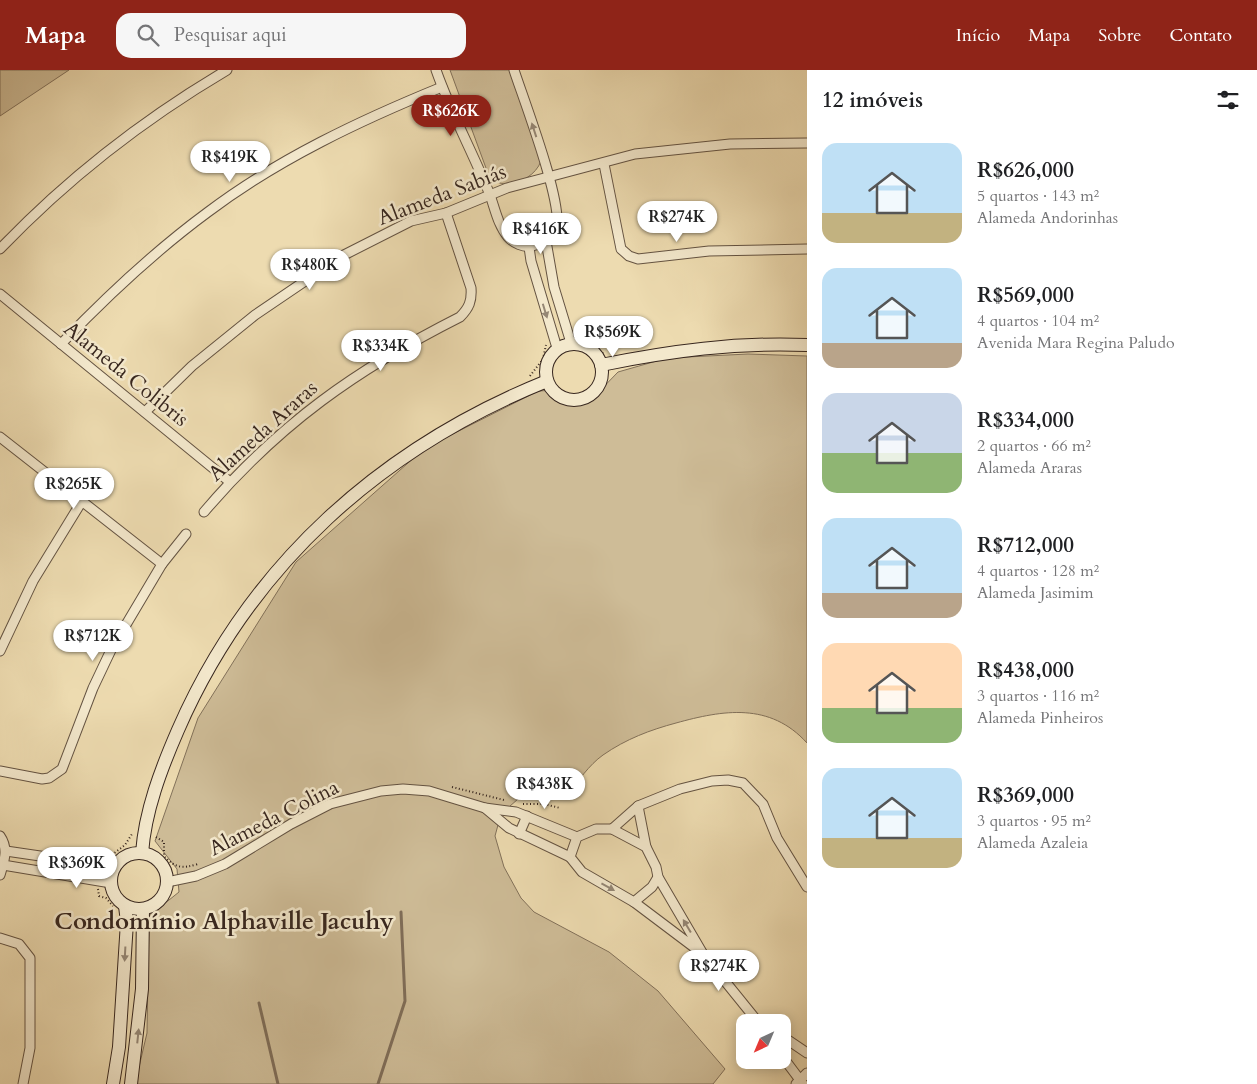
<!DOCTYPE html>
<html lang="pt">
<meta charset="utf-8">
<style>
body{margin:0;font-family:Cardo,serif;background:#f6f6f6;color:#202124;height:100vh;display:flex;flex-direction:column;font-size:19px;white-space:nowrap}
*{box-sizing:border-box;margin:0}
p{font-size:16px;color:#757577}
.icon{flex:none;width:28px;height:28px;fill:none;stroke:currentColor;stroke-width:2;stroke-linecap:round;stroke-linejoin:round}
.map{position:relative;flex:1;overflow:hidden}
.drawer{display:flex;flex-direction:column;background:#fff;width:450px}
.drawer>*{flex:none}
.needle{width:32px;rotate:224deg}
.fabs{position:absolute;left:736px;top:944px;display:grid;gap:10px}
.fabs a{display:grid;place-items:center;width:55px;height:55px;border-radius:10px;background:#fff;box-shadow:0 2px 12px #0003;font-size:25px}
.price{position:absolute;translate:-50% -42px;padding:0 11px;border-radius:18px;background:#fff;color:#222;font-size:16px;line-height:32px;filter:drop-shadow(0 1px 2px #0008)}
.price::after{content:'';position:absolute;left:50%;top:30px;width:15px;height:11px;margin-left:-8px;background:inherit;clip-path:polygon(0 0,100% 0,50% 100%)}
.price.selected{background:#8f2418;color:#fff}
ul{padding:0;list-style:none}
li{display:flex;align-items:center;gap:15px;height:125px;padding:0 15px}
li span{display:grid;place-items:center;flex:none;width:140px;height:100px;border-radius:15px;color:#555}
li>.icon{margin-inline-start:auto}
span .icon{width:60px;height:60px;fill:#fffc;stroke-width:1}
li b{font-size:21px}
h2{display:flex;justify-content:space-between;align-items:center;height:60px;padding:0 15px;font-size:21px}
header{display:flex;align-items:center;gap:30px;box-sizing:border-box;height:70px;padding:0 25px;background:#8f2418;color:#fff}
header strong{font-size:24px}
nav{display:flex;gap:28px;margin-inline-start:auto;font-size:18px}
.search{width:350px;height:45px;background:#f6f6f6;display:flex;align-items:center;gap:12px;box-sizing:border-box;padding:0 18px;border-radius:15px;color:#757577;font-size:19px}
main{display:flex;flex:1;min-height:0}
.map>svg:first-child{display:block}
</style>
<header>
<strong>Mapa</strong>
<div class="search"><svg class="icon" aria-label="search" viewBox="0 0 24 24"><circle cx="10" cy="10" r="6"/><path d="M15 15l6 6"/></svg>Pesquisar aqui</div>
<nav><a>Início</a><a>Mapa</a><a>Sobre</a><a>Contato</a></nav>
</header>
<main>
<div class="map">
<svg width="807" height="1014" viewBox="0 0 807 1014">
<rect width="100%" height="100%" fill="#eddbb0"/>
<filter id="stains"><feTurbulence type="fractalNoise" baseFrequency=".004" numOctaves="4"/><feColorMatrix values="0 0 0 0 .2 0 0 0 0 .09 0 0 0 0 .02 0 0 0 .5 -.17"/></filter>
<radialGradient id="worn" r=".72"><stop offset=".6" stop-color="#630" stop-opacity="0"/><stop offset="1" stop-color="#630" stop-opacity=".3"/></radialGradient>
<!-- green -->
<g fill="#cebc97" stroke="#82715a">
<polygon points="0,0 69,0 0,46"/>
<path d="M450 0H515L541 91C536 105 520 114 505 114 501 114 494 111 490 109Z"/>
<path d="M748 284 807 286V673C770 632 723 640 676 653 650 660 626 669 603 685 589 695 578 711 568 725L545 720 518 729 501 744 495 766 504 797 521 828 534 842 609 882 658 921 725 999 713 1014H135L147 963 149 846 179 822 177 799 155 771 198 648 296 492 425 378 538 321 558 320 590 331 618 302 667 288Z"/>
</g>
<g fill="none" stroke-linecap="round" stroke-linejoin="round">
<!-- stream -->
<g stroke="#7f6d58" stroke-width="3">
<polyline points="259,933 278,1014"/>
<polyline points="378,1014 405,931 401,842"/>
</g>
<!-- street casing -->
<g stroke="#645342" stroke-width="11">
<g id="street">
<path d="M436 0C451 43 473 83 490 125 495 139 498 155 508 167 513 173 524 178 532 176 540 174 553 169 556 160 565 137 523 28 514 0"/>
<polyline points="604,94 621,179 629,186 638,189 709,181 807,179"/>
<polyline points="546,171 554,217 571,273"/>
<polyline points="529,177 531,191 557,278"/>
<path d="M0 179C66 110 144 49 227 0"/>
<polyline points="0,224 230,412"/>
<path d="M61 274C107 226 155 181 208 142 278 89 361 50 442 17"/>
<polyline points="145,342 192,296 255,245 342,186 411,151 446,143 507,118 635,84 730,74 807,73"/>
<polyline points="0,367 162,494"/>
<path d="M204 442C279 354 357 299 460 247 469 238 472 231 471 218L446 143"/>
<polyline points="0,581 33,511 82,431"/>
<polyline points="0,701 42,709 49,708 62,699 93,618 111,580 162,494 186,464"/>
<polyline points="638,736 680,719 712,711 728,710 743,713 763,734 777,768 807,817"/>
<polyline points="485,738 509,758 570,787 582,802 634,832 652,817 658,807"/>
<polyline points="612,759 638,736 646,777"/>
<polyline points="519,764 527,746"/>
<path d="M0 766C9 779 4 791 0 805"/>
<polyline points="6,781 115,797"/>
<polyline points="570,787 577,767 596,759 612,759 646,777 656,797 658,807 703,884 634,832"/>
<polyline points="3,795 111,813"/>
<polyline points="167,812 196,806 225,794 291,754 330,734 381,721 403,719 429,721 485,738 516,742 577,767"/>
<polyline points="0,868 19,874 30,888 30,978 23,1014"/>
<polyline points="703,884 758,952"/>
<polyline points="782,966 807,983"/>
<polyline points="782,986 803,1014"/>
<polyline points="796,1014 807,1003"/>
</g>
</g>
<!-- secondary casing -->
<g stroke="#37261e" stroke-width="14">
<g id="secondary">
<circle cx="574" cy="302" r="28"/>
<path d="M601 295C670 281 737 272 807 275"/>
<path d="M142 783C145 741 161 699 178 660 250 495 381 378 547 311"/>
<circle cx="139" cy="811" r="28"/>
<polyline points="113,1014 119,977 127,852 125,836"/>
<polyline points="131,1014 142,919 143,839"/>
</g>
</g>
<!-- path -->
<g stroke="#37261e" stroke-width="2" stroke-dasharray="1 2.5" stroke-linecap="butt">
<polyline points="578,263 603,283"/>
<polyline points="530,306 543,289 546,275"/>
<polyline points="452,717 504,730"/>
<polyline points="523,734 544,734 560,738"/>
<path d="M156 767 164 772V786C175 798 182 799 198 794"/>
<polyline points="109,787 125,775 132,764"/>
<polyline points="98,819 99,826 106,828 113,836"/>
</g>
<!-- street -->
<use href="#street" stroke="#f3e8cc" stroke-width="9"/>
<!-- secondary -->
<use href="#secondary" stroke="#f3e8cc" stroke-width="12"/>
</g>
<!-- one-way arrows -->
<defs><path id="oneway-solid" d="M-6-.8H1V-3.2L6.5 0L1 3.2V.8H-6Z" transform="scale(1.25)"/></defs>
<g fill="#958775">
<use href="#oneway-solid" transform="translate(534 60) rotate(-108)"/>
<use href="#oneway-solid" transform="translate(545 241) rotate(73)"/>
<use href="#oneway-solid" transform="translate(608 817) rotate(29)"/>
<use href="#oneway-solid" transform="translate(687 856) rotate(-121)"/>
<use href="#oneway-solid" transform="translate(125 884) rotate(93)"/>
<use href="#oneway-solid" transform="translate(138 966) rotate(-84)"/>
</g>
<g text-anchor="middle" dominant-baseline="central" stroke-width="5" stroke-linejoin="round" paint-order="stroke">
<!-- street labels -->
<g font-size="21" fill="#37261e" stroke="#f3e8cc">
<text transform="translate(442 125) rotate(-21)">Alameda Sabiás</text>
<text transform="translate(126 304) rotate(39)">Alameda Colibris</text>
<text transform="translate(263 361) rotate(-42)">Alameda Araras</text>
<text transform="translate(274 748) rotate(-27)">Alameda Colina</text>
</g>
<!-- quarter labels -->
<g font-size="24" font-weight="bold" fill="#37261e" stroke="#f3e8cc">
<text x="224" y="851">Condomínio Alphaville Jacuhy</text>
</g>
</g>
<rect width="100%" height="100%" filter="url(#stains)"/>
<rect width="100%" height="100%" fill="url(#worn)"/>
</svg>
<div class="fabs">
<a><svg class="needle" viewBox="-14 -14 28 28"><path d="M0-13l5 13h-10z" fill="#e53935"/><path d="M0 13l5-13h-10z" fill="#757577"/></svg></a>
</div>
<b class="price selected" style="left:451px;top:67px">R$626K</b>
<b class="price" style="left:230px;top:113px">R$419K</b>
<b class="price" style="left:677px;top:173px">R$274K</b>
<b class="price" style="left:541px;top:185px">R$416K</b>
<b class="price" style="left:310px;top:221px">R$480K</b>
<b class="price" style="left:613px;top:288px">R$569K</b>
<b class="price" style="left:381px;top:302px">R$334K</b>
<b class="price" style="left:74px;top:440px">R$265K</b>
<b class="price" style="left:93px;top:592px">R$712K</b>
<b class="price" style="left:545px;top:740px">R$438K</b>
<b class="price" style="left:77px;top:819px">R$369K</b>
<b class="price" style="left:719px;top:922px">R$274K</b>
</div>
<section class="drawer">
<h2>12 imóveis<svg class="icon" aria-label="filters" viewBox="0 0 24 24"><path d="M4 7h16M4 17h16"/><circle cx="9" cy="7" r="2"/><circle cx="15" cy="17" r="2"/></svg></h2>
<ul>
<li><span style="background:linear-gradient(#bfe0f5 70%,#c2b280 0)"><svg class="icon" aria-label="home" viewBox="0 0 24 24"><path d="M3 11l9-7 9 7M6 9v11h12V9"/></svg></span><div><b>R$626,000</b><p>5 quartos · 143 m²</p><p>Alameda Andorinhas</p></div></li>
<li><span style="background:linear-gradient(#bfe0f5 75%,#b9a48a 0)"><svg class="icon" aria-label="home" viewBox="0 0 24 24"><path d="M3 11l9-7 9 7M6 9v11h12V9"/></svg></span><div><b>R$569,000</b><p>4 quartos · 104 m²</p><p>Avenida Mara Regina Paludo</p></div></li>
<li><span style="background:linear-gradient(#c9d6e8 60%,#8fb573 0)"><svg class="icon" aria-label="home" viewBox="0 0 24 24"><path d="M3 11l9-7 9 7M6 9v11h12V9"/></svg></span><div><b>R$334,000</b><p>2 quartos · 66 m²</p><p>Alameda Araras</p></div></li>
<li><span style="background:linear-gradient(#bfe0f5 75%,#b9a48a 0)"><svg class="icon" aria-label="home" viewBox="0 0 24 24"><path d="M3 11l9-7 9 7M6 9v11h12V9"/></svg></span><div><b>R$712,000</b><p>4 quartos · 128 m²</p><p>Alameda Jasimim</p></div></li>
<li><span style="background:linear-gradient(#ffd9b3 65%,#8fb573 0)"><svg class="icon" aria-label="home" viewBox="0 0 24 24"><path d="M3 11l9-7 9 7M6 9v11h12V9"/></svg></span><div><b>R$438,000</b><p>3 quartos · 116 m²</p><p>Alameda Pinheiros</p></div></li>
<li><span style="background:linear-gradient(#bfe0f5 70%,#c2b280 0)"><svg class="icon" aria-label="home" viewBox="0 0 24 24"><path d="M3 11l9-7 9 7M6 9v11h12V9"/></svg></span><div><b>R$369,000</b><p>3 quartos · 95 m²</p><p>Alameda Azaleia</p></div></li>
</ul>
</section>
</main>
